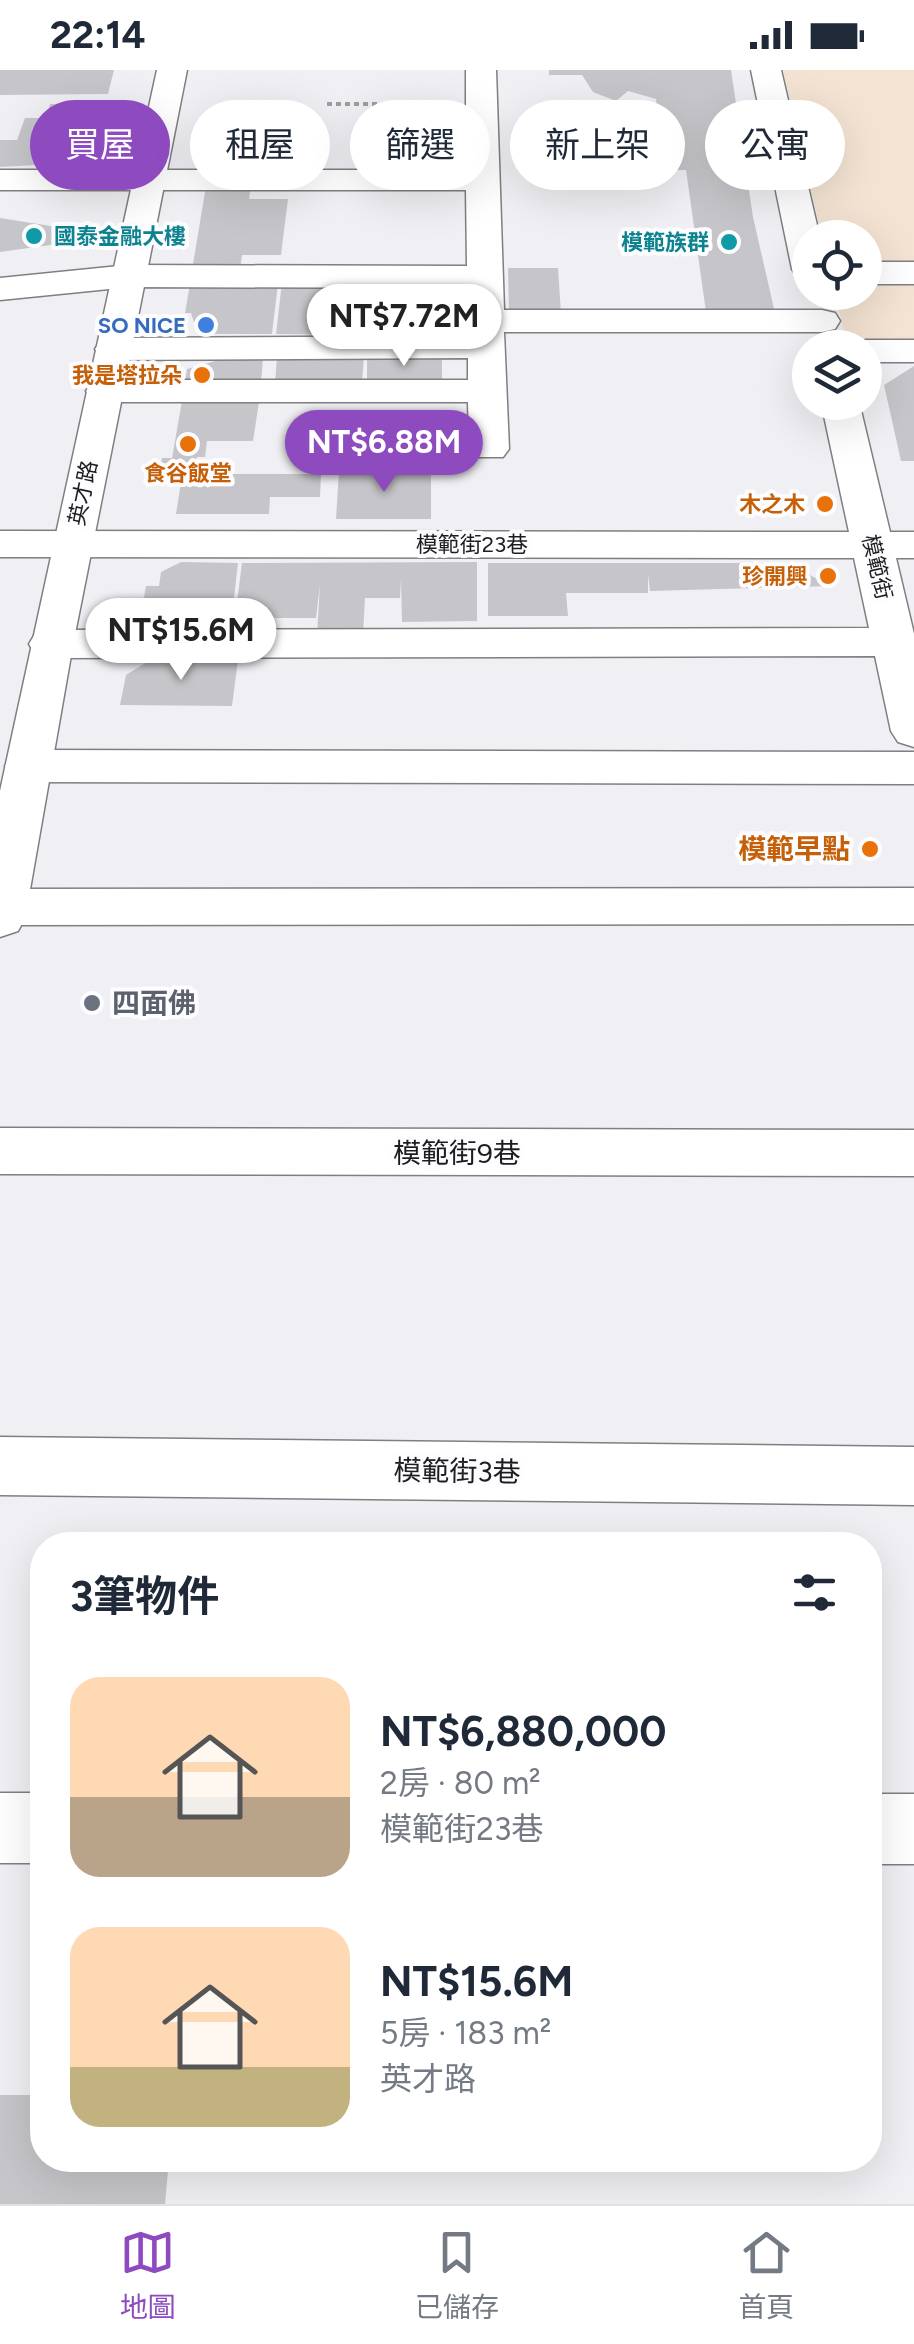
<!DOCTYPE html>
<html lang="zh-TW">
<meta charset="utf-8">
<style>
body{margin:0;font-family:Figtree,"Noto Sans TC",sans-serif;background:#f2f2f3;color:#1f2937;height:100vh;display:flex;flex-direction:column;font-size:38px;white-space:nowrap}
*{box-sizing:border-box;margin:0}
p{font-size:32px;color:#747a83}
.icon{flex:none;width:55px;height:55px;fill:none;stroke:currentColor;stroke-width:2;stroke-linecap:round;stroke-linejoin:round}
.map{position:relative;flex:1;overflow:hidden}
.panel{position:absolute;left:30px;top:1462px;width:852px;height:640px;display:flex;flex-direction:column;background:#fff;border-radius:40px;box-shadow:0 10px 40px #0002}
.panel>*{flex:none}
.hud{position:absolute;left:30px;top:30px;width:855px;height:90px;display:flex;gap:20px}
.buttons{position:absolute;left:792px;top:150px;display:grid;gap:20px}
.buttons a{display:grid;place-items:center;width:90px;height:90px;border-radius:50%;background:#fff;box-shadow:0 10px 40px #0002;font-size:50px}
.price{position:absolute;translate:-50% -85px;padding:0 22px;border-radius:35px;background:#fff;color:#222;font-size:32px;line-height:65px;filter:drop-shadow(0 2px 5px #0008)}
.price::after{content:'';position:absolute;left:50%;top:60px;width:30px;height:22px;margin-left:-15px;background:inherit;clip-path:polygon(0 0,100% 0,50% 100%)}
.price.on{background:#8e4bc0;color:#fff}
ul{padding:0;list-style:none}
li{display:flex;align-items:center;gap:30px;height:250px;padding:0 40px}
li span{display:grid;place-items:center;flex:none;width:280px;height:200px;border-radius:30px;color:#555}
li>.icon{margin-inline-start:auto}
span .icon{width:120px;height:120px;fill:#fffc;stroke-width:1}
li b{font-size:42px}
h2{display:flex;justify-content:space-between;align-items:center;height:120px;padding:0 40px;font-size:42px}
.tag{padding:0 35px;border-radius:45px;background:#fff;box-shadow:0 10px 40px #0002;font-size:35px;line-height:90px}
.tag.on{background:#8e4bc0;color:#fff}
.status{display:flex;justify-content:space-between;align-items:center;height:70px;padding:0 50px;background:#fff;direction:ltr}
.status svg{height:28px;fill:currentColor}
.tab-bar{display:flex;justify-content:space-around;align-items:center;height:140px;border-top:2px solid #e0e1e3;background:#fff;font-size:28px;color:#747a83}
.tab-bar a{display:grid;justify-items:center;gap:5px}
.tab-bar .on{color:#8e4bc0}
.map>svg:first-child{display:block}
</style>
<div class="status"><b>22:14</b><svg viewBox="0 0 49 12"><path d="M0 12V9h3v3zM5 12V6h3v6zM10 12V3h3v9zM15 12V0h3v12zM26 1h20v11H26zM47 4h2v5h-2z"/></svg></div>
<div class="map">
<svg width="914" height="2134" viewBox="0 0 914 2134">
<rect width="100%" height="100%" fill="#f0f0f4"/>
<!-- commercial -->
<polygon fill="#f4e3d2" points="783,0 914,0 914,275 847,275 835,223 865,222 865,168 822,167"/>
<!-- building -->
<g fill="#c6c6ca">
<polygon points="0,0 114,0 108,24 0,25"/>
<polygon points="549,0 731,0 753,147 775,243 706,242 686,100 664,100 656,29 628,21 616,31 593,22 582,5 549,5"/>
<polygon points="50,34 91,34 102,40 92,92 0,97 0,70 17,70 25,48 46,48"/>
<polygon points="206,116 251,116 249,129 288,129 281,185 242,185 240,200 192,200"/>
<polygon points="0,148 70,159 65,173 0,182"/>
<polygon points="508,198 558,198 561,244 509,244"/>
<polygon points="282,212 364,212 361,265 276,264"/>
<polygon points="190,214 278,214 272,264 215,264 216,257 194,252 191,243 185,243"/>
<polygon points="374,217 447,217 447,246 372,249"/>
<polygon points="277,287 364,287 362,313 275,313"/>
<polygon points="226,288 263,288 261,313 185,313 187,299"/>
<rect x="367" y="288" width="75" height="22"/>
<polygon points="914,296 914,391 901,391 884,315"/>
<polygon points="182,331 259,332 253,371 207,371 205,387 197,387 195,395 227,395 226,404 321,404 320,427 270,427 269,444 176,444 182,406 159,406 162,388 172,388"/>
<polygon points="431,400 431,449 336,449 339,401"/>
<polygon points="181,492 238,493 230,563 161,563 140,550 146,516 159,516 161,502"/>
<polygon points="477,492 477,551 402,552 401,509 400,528 365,528 363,565 317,565 320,514 316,548 235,548 242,493"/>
<polygon points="488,493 786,493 831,516 650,521 648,504 648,523 566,523 568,546 488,546"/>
<polygon points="152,589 238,590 232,636 120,635 126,605"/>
<polygon points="0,2025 42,2025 42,2090 169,2090 165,2134 0,2134"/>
</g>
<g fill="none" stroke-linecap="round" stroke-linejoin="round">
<!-- minor casing -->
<g stroke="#7f7f82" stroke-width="3">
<g id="minor">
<polygon points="466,0 496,0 504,240 822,240 835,243 840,251 835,259 822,262 504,262 509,379 503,387 475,387 469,379 468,332 105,332 92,329 86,321 92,313 105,310 468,310 468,288 114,290 101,287 95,279 101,271 114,268 468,266 467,218 129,217 0,230 0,208 129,195 467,196 466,120 0,120 0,100 466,100"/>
<polygon points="751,0 781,0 820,168 810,168 810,210 797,207 792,199"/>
<rect x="865" y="192" width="49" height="22"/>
<polygon points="865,270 914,270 914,292 865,292 865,278 849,278"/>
<polygon points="821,332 859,332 890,462 914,462 914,488 896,488 914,564 914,677 898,672 891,661 875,586 51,588 35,584 29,574 35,564 51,560 869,558 854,488 0,487 0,461 849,462"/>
<polygon points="28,680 914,682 914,714 28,712 12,707 5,696 12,685"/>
<polygon points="914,818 914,854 0,855 2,819"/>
<polygon points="0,1058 914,1060 914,1106 0,1104"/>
<polygon points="0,1367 914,1377 914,1435 0,1425"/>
<rect x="0" y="1723" width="42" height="70"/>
<rect x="870" y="1724" width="44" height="70"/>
</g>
</g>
<!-- major casing -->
<g stroke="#7f7f82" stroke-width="3">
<polygon id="major" points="157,0 187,0 73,574 25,848 18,861 0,867 0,721"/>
</g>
<!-- path -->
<polyline stroke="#9e9ea1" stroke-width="4" stroke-dasharray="5 4" stroke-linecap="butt" points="327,34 440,34"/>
<!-- minor -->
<use href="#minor" fill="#fff" fill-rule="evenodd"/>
<!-- major -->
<use href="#major" fill="#fff" fill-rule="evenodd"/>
</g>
<!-- markers -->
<g fill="#0f9aa8" stroke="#fdfdff" stroke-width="4">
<circle cx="34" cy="166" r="10"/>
<circle cx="729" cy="172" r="10"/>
</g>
<circle fill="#3f7fe0" stroke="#fdfdff" stroke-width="4" cx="206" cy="255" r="10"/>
<g fill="#e8710a" stroke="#fdfdff" stroke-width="4">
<circle cx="202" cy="305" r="10"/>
<circle cx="188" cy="374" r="10"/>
<circle cx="825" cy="434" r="10"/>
<circle cx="828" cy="506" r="10"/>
<circle cx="870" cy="779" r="10"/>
</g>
<circle fill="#6b7280" stroke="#fdfdff" stroke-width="4" cx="92" cy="933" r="10"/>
<g text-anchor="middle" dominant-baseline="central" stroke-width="8" stroke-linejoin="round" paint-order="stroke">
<!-- far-culture labels -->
<g font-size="22" font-weight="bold" fill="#0d838f" stroke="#fdfdff" text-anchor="start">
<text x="54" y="166">國泰金融大樓</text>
<text x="709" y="172" text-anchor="end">模範族群</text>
</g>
<!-- far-shop labels -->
<g font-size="22" font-weight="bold" fill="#366cbe" stroke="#fdfdff" text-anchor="end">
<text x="186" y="255">SO NICE</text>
</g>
<!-- far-food labels -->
<g font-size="22" font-weight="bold" fill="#c56008" stroke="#fdfdff" text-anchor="end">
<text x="182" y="305">我是塔拉朵</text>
<text x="188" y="403" text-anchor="middle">食谷飯堂</text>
<text x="805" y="434">木之木</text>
<text x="808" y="506">珍開興</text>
</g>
<!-- far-street labels -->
<g font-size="22" fill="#1d1d1f" stroke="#fdfdff">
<text transform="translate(83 423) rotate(-78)">英才路</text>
<text x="472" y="474">模範街23巷</text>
<text transform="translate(877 497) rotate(77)">模範街</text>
</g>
<!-- food labels -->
<g font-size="28" font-weight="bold" fill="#c56008" stroke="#fdfdff" text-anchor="end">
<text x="850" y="779">模範早點</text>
</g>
<!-- worship labels -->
<g font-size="28" font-weight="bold" fill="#5b616d" stroke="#fdfdff" text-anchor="start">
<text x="112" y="933">四面佛</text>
</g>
<!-- street labels -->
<g font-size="28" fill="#1d1d1f" stroke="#fdfdff">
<text x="457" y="1083">模範街9巷</text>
<text transform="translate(457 1401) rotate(1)">模範街3巷</text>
</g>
</g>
</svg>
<div class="buttons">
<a><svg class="icon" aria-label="locate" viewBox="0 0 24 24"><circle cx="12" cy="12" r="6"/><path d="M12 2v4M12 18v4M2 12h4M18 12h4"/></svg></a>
<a><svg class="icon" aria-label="layers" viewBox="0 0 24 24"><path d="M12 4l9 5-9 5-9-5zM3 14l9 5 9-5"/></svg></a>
</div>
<b class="price" style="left:404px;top:299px">NT$7.72M</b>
<b class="price on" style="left:384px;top:425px">NT$6.88M</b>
<b class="price" style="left:181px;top:613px">NT$15.6M</b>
<div class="hud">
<a class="tag on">買屋</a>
<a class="tag">租屋</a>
<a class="tag">篩選</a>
<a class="tag">新上架</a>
<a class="tag">公寓</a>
</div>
<section class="panel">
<h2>3筆物件<svg class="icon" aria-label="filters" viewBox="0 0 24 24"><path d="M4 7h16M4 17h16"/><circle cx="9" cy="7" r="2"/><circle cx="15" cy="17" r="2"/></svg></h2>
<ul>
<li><span style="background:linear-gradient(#ffd9b3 60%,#b9a48a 0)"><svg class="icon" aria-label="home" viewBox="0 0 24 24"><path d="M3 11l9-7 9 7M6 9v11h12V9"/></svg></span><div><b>NT$6,880,000</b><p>2房 · 80 m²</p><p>模範街23巷</p></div></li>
<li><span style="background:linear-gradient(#ffd9b3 70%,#c2b280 0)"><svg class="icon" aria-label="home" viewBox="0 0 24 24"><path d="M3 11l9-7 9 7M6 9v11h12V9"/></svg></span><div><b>NT$15.6M</b><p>5房 · 183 m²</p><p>英才路</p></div></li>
</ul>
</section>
</div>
<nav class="tab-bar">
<a class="on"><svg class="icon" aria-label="map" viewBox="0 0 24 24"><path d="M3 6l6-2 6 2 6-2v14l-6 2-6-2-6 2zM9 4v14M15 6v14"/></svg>地圖</a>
<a><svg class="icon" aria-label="saved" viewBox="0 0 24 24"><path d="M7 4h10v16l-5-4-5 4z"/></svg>已儲存</a>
<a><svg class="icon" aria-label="home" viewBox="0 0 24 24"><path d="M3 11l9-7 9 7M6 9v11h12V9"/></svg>首頁</a>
</nav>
